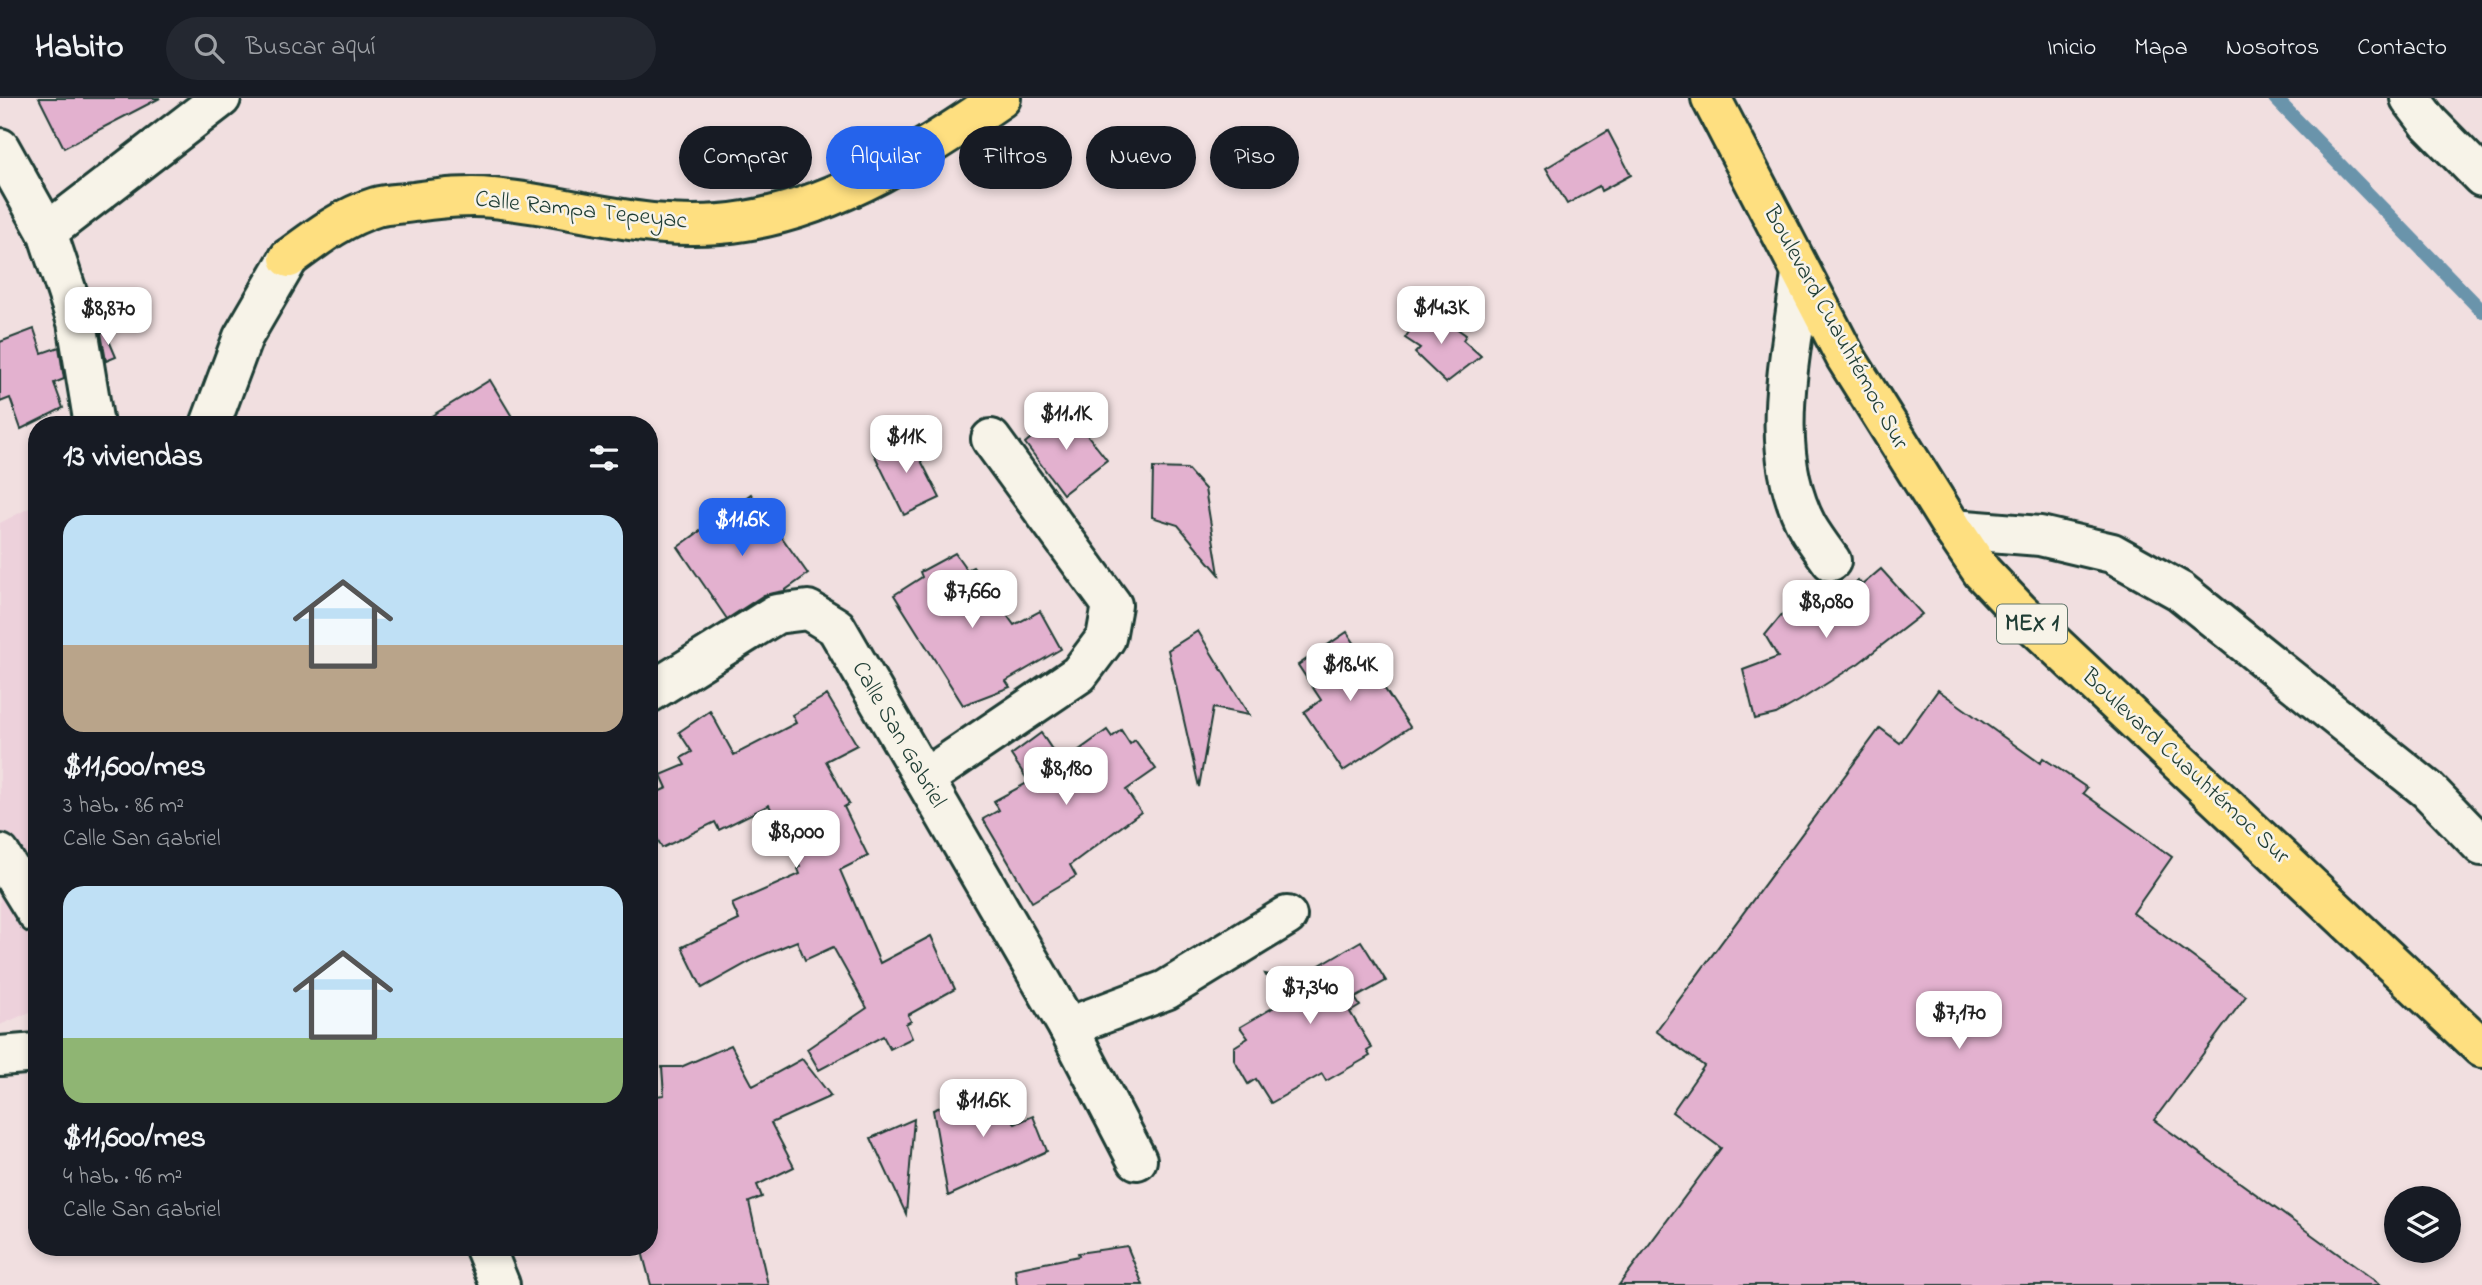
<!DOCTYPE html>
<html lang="es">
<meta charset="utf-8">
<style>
body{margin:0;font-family:"Indie Flower",sans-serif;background:#242831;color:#f1f3f6;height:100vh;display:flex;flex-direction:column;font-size:26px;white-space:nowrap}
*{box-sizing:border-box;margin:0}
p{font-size:23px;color:#9ea1a6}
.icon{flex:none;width:38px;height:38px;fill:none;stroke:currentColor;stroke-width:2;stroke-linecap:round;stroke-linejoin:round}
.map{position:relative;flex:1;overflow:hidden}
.panel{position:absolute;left:28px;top:318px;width:630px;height:840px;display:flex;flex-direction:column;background:#171b24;border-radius:28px;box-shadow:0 4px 10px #0003}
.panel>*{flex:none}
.hud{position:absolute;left:679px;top:28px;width:665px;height:63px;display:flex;gap:14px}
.fabs{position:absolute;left:2384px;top:1088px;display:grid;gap:14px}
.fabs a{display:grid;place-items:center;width:77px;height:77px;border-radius:50%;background:#171b24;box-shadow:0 4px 10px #0003;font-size:35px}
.price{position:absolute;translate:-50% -60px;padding:0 16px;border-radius:14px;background:#fff;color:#222;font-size:23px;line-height:46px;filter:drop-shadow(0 2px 4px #0008)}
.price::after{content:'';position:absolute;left:50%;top:42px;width:21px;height:16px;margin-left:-10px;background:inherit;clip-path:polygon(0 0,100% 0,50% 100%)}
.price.active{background:#2563eb;color:#fff}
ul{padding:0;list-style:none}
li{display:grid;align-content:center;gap:14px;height:371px;padding:0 35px}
li span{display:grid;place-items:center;height:217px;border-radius:21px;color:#555}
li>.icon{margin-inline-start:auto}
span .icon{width:126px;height:126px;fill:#fffc;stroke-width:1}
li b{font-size:30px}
h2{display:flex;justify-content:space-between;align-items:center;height:84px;padding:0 35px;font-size:30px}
.chip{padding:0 24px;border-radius:32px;background:#171b24;box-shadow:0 4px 10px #0003;font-size:24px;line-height:63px}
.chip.active{background:#2563eb;color:#fff}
header{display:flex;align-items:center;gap:42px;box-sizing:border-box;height:98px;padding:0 35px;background:#171b24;border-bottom:2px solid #363941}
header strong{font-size:33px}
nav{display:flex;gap:38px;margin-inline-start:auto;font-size:24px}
.search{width:490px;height:63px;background:#242831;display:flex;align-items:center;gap:18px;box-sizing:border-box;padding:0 24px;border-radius:38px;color:#9ea1a6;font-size:26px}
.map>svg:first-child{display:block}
</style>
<header>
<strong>Habito</strong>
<div class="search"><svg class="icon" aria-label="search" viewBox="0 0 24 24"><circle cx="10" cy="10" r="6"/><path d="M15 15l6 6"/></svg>Buscar aquí</div>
<nav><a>Inicio</a><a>Mapa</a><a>Nosotros</a><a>Contacto</a></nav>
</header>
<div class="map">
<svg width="2482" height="1187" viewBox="0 0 2482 1187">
<rect width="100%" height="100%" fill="#f1dfe0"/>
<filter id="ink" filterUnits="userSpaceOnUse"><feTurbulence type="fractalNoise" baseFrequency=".0143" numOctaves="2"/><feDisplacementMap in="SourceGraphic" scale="14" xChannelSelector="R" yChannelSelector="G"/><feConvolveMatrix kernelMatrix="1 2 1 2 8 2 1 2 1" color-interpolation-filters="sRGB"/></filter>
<g filter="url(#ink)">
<!-- built -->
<polygon fill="#edd1db" points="37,406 37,911 0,927 0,425"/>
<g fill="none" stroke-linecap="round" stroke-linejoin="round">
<!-- stream -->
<polyline stroke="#6b94ab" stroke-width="14" points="2275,0 2482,213"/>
</g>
<!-- building -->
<g fill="#e3b1cf" stroke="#1f3d34" stroke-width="2">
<polygon points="39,0 160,0 64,50"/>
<polygon points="1608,33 1631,77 1601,93 1599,88 1567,106 1546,70"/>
<polygon points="1426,209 1466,237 1463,242 1481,258 1446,285 1415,255 1420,250 1405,240"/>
<polygon points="34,231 42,255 59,249 64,281 54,285 63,310 21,331 10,300 0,304 0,244"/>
<polygon points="105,233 116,259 106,263 101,235"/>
<polygon points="490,282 517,327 417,327"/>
<polygon points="1062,314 1065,318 1070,315 1107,362 1063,396 1025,345"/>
<polygon points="908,337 940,400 904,417 873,354"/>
<polygon points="1153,370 1187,371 1205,391 1219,476 1178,427 1152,419"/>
<polygon points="751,396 808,476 784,493 764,497 727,521 678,449"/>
<polygon points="955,455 967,472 973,469 1014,527 1040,513 1061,551 1006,583 1010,589 963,607 894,497 922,479 920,474"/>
<polygon points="1881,471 1922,516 1859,565 1799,603 1776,616 1755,621 1743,572 1778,559 1765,537 1788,509 1824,483 1833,485 1843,496 1858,482 1862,487"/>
<polygon points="1198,533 1249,617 1213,610 1199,689 1168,552"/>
<polygon points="1347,534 1410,629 1343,673 1304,614 1321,602 1298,567"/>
<polygon points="1938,592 2040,665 2043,660 2087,690 2083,695 2172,759 2133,815 2246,898 2154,1022 2381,1187 1619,1187 1721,1050 1672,1014 1704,968 1656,933 1880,630 1900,645"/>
<polygon points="827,597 857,647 826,663 849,706 844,709 868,758 840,772 880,865 931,838 955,891 908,917 911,923 906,926 912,940 890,951 883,938 819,972 807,951 867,910 833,849 805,862 797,843 758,859 702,890 682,849 739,822 732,806 800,776 798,771 800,769 769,707 719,732 715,724 662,750 649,725 649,698 667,690 661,677 685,667 681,660 692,654 679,634 710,613 734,657 796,625 792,617"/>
<polygon points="1107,632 1112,639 1121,632 1130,646 1135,642 1156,671 1126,692 1141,714 1070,767 1076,778 1032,804 983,721 999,712 994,703 1029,684 1011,657 1041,635 1061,665"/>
<polygon points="1361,843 1386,883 1355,900 1360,908 1350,914 1372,950 1367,953 1370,958 1326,983 1322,976 1271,1005 1256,981 1248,986 1234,962 1234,949 1248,940 1240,929 1281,905 1265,876 1294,882"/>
<polygon points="731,947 753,988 802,961 831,998 771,1025 794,1069 757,1087 762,1099 749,1104 768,1187 651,1187 641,1150 649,1150 649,999 664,997 662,969 681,969"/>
<polygon points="996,987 1015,1026 1033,1018 1047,1053 948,1098 933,1012"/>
<polygon points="914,1021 906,1116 871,1040"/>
<polygon points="1127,1148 1143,1187 1017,1187 1015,1171 1079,1158 1078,1155"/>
</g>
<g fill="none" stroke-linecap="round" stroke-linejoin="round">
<!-- minor casing -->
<g stroke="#1f3d34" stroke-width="44">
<g id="minor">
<polyline points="2410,0 2429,25 2482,79"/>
<polyline points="0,50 47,134 77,224 94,327"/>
<polyline points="47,134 221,0"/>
<path d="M1801 175C1792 257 1766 350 1807 428 1814 440 1823 452 1831 463"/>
<polyline points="210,327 243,239 289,160"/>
<polyline points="1953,431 2040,438 2112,455 2180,493 2428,692 2482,748"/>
<polyline points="649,595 776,516 808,512 836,529 1068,929 1137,1062"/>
<polyline points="924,681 1079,576 1106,540 1112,507 991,341"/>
<polyline points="0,756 37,816"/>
<polyline points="1068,929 1166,892 1287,818"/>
<polyline points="0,958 37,955"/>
<polyline points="485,1150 500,1187"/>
</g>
</g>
<!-- major casing -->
<g stroke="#1f3d34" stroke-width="44">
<g id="major">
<polyline points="1711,0 1846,260 1953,431 1982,474 2019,513 2482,950"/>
<path d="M289 160C316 140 343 119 376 109 387 106 401 106 413 104 438 101 467 97 492 100 580 108 653 138 745 123 839 108 924 53 1001 0"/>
</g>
</g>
<!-- minor -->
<use href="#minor" stroke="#f7f3e8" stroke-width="38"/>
<!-- major -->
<use href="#major" stroke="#fedf80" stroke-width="38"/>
</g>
</g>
<g text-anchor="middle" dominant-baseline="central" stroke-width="5" stroke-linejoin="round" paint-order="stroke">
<!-- shield labels -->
<rect fill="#f7f3e8" stroke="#60746a" stroke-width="2" x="1997" y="506.5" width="70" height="39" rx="5"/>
<g font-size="23" font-weight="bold" fill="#1f3d34">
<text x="2032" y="526">MEX 1</text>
</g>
<!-- street labels -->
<g font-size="24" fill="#1f3d34" stroke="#f7f3e8">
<text transform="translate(581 113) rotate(6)">Calle Rampa Tepeyac</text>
<text transform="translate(1835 230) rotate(61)">Boulevard Cuauhtémoc Sur</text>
<text transform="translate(898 637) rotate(60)">Calle San Gabriel</text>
<text transform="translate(2185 669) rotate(43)">Boulevard Cuauhtémoc Sur</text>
</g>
</g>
</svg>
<div class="fabs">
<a><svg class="icon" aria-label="layers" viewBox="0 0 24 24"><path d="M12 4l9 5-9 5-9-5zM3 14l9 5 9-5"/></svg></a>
</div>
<b class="price" style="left:1441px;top:248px">$14.3K</b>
<b class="price" style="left:108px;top:249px">$8,870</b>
<b class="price" style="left:1066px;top:354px">$11.1K</b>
<b class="price" style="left:906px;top:377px">$11K</b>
<b class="price active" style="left:742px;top:460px">$11.6K</b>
<b class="price" style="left:972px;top:532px">$7,660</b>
<b class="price" style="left:1826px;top:542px">$8,080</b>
<b class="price" style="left:1350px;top:605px">$18.4K</b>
<b class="price" style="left:1066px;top:709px">$8,180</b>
<b class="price" style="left:796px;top:772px">$8,000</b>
<b class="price" style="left:1310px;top:928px">$7,340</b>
<b class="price" style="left:1959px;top:953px">$7,170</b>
<b class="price" style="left:983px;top:1041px">$11.6K</b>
<div class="hud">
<a class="chip">Comprar</a>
<a class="chip active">Alquilar</a>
<a class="chip">Filtros</a>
<a class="chip">Nuevo</a>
<a class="chip">Piso</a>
</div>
<section class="panel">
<h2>13 viviendas<svg class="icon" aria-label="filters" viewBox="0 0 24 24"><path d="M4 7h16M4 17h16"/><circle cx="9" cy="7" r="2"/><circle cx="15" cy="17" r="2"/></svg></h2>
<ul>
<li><span style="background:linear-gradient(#bfe0f5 60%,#b9a48a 0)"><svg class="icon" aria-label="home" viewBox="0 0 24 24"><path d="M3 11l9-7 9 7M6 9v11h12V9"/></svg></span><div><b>$11,600/mes</b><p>3 hab. · 86 m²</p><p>Calle San Gabriel</p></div></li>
<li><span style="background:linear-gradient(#bfe0f5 70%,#8fb573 0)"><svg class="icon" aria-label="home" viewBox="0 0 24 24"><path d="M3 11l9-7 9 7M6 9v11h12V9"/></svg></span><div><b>$11,600/mes</b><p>4 hab. · 96 m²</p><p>Calle San Gabriel</p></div></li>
</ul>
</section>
</div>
